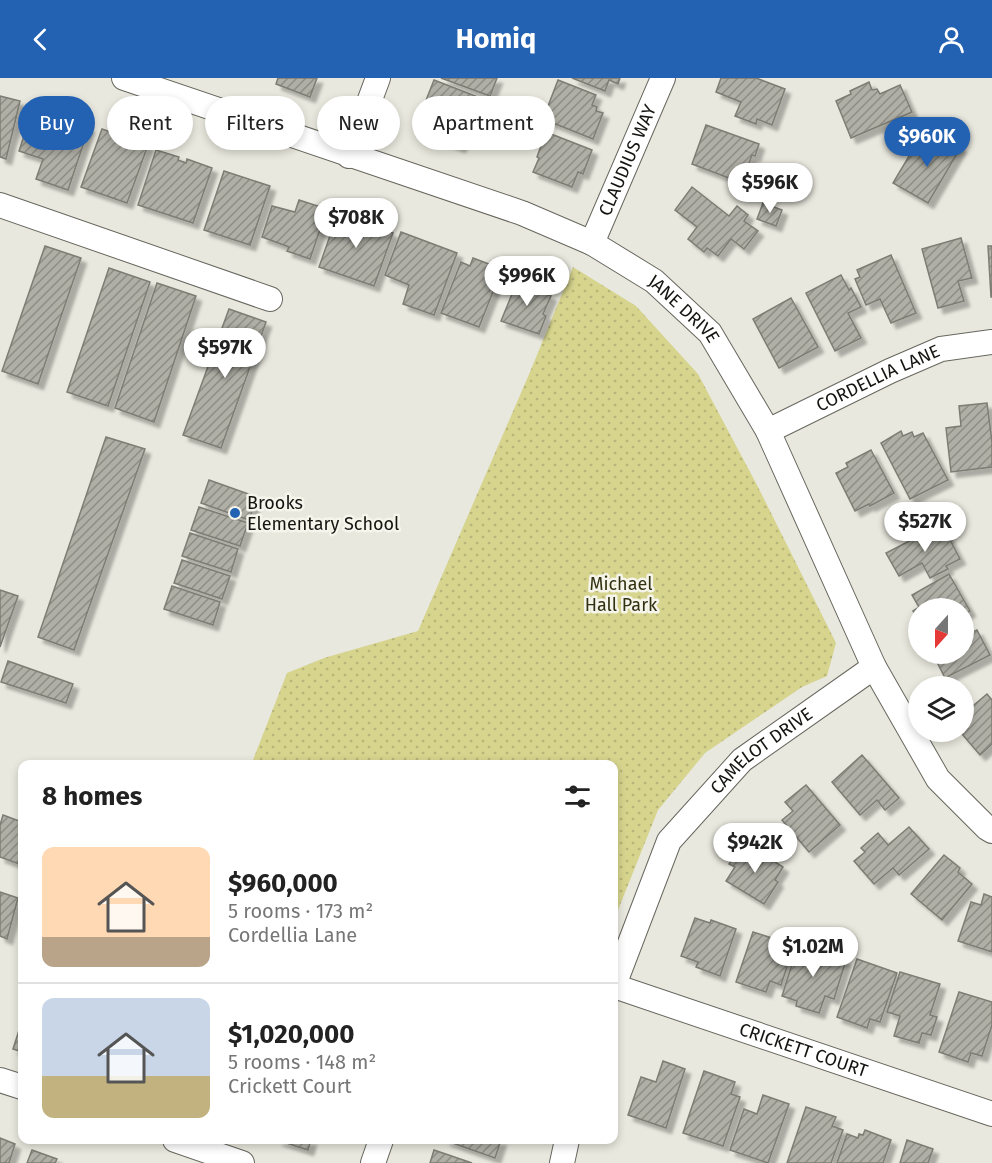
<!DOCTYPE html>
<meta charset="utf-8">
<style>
body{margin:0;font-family:"Fira Sans",sans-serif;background:#f6f6f6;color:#222;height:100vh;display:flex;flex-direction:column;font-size:22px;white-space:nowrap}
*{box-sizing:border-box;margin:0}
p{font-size:20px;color:#767676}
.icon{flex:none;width:33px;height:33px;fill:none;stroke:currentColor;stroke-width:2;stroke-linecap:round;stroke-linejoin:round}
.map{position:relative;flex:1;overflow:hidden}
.details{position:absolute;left:18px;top:682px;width:600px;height:384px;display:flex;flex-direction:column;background:#fff;border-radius:12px;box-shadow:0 3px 9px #0003}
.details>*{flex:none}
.banner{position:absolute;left:18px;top:18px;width:600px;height:54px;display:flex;gap:12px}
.needle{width:39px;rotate:201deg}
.controls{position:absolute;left:908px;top:520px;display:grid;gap:12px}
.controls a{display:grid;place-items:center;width:66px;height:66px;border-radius:50%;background:#fff;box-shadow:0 3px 9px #0003;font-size:30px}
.price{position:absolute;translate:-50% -51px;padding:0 14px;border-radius:21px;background:#fff;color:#222;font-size:20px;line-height:39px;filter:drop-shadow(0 2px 3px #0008)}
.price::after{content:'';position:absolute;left:50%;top:36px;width:18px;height:14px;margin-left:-9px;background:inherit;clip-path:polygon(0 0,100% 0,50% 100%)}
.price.on{background:#2361b3;color:#fff}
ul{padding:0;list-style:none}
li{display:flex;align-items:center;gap:18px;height:150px;padding:0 24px}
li+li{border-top:2px solid #e0e0e0}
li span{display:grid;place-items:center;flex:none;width:168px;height:120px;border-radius:12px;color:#555}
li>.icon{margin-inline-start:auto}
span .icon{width:72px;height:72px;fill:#fffc;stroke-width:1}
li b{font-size:26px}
h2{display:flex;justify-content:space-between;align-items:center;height:72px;padding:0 24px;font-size:26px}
.pill{padding:0 21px;border-radius:27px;background:#fff;box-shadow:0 3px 9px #0003;font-size:21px;line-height:54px}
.pill.on{background:#2361b3;color:#fff}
header{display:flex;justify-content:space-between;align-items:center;height:78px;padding:0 24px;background:#2361b3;color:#fff;font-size:27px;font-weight:700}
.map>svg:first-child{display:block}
</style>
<header><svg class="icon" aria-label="back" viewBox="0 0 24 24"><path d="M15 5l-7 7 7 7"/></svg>Homiq<svg class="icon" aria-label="person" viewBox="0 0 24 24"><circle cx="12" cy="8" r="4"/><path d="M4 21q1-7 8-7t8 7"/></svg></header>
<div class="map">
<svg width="992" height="1085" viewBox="0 0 992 1085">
<defs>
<pattern id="green-dots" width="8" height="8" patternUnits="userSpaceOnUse" patternTransform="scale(1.5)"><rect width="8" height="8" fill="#d6d48d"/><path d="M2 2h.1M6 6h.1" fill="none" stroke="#b7b579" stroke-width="1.8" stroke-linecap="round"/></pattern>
<pattern id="building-hatch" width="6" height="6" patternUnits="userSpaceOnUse" patternTransform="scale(1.5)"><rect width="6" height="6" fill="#afafa6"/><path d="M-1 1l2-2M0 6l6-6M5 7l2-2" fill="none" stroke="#8d8d86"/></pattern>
<filter id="shadow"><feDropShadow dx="5.5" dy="5.5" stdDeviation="1.5" flood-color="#0004"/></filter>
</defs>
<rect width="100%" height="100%" fill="#e8e8de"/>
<!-- green -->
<polygon fill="url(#green-dots)" points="573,189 636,228 698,296 758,409 836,565 827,598 802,609 705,675 658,732 614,842 614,687 251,687 287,595 324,580 418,553 530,294"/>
<!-- building -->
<g fill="url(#building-hatch)" stroke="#7d7d74" stroke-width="1.5" filter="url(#shadow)">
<polygon points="278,0 317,0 310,19 276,6"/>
<polygon points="441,0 497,0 490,18"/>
<polygon points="572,0 620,0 618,6 609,2 605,13"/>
<polygon points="721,0 756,0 785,11 772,47 757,41 756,46 735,38 741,24 716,14"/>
<polygon points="434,2 483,21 474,45 470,44 460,69 428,57 436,35 423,30"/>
<polygon points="558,2 596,17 592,27 597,29 596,33 603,35 593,61 543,41"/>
<polygon points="869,4 872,12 877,11 880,16 900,7 912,34 851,60 836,23 851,16 850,13"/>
<polygon points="0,18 20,23 6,81 0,79"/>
<polygon points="33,30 89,49 68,112 36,101 43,81 19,73"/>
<polygon points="706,47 759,66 755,78 752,77 742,105 692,86"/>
<polygon points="102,51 148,67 127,125 81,109"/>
<polygon points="546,54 592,72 583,96 578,94 572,109 533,94 539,80 537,79"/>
<polygon points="936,55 961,69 928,125 893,105 912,73 922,79"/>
<polygon points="156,72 179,79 178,82 186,85 187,81 212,90 193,145 138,127"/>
<polygon points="224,93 270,108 250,167 204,152"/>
<polygon points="692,109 729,138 737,128 748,137 744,143 758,153 744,171 731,161 718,178 707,170 704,174 688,161 697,149 675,132"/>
<polygon points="299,122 327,131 310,181 287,173 289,169 262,159 272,128 295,134"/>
<polygon points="763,125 782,132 776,148 757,141"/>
<polygon points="339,132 362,141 361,143 393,155 374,208 319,189"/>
<polygon points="401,154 457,175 434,237 403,226 409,207 385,197"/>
<polygon points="961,160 972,200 958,203 964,223 938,230 922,171"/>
<polygon points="45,168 81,180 38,306 2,293"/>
<polygon points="988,168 992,168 992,219 991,219"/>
<polygon points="891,177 916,235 891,245 880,221 866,227 855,201 860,199 857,192"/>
<polygon points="473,180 502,191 479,249 441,235 461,184 470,188"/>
<polygon points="109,190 150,204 108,328 67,314"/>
<polygon points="841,197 849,212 851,210 861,229 848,235 861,260 835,273 806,215"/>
<polygon points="519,199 541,208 539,213 551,218 543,236 546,238 539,256 501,243"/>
<polygon points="157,205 196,218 154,344 115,330"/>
<polygon points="791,220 818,269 779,290 753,241"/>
<polygon points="229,231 266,244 221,370 183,357"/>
<polygon points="987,325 992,364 992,389 951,394 946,350 961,348 959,328"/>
<polygon points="901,353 903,358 912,354 914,359 923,355 948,402 910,421 881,365"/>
<polygon points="106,359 145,371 74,572 38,559"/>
<polygon points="871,372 894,415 870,428 869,426 855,433 836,395 848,389 846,385"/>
<polygon points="209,402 257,419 249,442 201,425"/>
<polygon points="199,429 248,445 240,468 191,452"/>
<polygon points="942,446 960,481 946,488 948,491 930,500 922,485 899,498 886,475"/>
<polygon points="190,455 238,471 231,494 182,478"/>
<polygon points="182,482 230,498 222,521 174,505"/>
<polygon points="949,496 970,533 963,537 963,531 918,531 918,541 913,533 919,529 912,517"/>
<polygon points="172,508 220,524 213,547 164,531"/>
<polygon points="0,512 18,518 0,569"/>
<polygon points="977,552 990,577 945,600 933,576 963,576 963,558"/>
<polygon points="8,583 73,606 66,625 1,604"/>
<polygon points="987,616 992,622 992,666 980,677 962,656 968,650 965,647 967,644 963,639 963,636"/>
<polygon points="862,677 899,720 885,732 877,722 860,737 832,704"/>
<polygon points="806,707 840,747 809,774 782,742 793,733 785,724"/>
<polygon points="3,737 22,744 22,787 0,779 0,747"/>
<polygon points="909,749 929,771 899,797 893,790 874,806 854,783 865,774 861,770 878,755 888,767"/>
<polygon points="748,767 783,789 775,802 778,804 764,826 726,803 735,789 729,786 735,777 740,780"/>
<polygon points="944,777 960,790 958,794 972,806 942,842 911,816"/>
<polygon points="0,814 18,820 7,861 0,858"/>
<polygon points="984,816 992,819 992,874 958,863 971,824 981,827"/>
<polygon points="695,840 710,845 711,842 736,851 720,898 696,889 698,884 681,878"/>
<polygon points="753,854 794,867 781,907 770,903 766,914 736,904"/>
<polygon points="798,867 846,882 834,921 825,918 819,935 796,928 797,923 782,918"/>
<polygon points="857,881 897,895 880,944 870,941 867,950 837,939"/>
<polygon points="900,894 940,906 930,937 937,939 931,957 922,955 919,965 894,958 900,938 887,934"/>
<polygon points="959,914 992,924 992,947 982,978 971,975 968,984 939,974"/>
<polygon points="22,943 22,974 13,971"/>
<polygon points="663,983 685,991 666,1050 628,1037 641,999 656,1004"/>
<polygon points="704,993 735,1004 731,1016 740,1019 723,1068 683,1055"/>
<polygon points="763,1017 789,1026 768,1085 730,1072 744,1031 757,1036"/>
<polygon points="806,1029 836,1039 832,1048 843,1052 831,1085 787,1085"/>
<polygon points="865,1052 891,1062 883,1085 837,1085 847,1056 858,1060 859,1056 863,1057"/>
<polygon points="0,1060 15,1066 9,1085 0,1085"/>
<polygon points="277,1062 311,1062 308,1072"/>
<polygon points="444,1062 501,1062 495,1080"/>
<polygon points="907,1062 933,1071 928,1085 900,1085"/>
<polygon points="32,1072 57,1081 55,1085 27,1085"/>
<polygon points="434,1072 472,1085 430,1085"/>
</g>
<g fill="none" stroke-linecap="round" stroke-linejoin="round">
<!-- minor casing -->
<g stroke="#67675f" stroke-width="26">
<g id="minor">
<path id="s1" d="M124 0 522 135 592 165 654 203 710 255 768 353 874 589 938 701 987 750 992 753"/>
<polyline points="349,78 378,0"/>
<polyline points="0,127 270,221"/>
<path id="s2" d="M592 165 663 0"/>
<path id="s3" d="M768 353 890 293 941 271 992 264"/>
<path id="s4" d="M614 907 669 763 742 682 874 589"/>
<path id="s5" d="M614 908 992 1036"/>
<polyline points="0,1002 22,1009"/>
<polyline points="175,1062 242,1085"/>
<polyline points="373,1085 381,1062"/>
<polyline points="562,1085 567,1062"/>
</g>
</g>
<!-- minor -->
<use href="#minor" stroke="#fff" stroke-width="24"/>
</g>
<!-- markers -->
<circle fill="#2361b3" stroke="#f5f5eb" stroke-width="2" cx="235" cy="435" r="6"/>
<g text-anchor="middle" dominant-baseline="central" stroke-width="5" stroke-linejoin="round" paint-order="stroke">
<!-- street labels -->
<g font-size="18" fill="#141411" stroke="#f5f5eb">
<text stroke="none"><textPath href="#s2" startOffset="90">CLAUDIUS WAY</textPath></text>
<text stroke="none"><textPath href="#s1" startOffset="610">JANE DRIVE</textPath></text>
<text stroke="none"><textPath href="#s3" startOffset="122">CORDELLIA LANE</textPath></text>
<text stroke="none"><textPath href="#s4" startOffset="284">CAMELOT DRIVE</textPath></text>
<text stroke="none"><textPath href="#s5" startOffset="200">CRICKETT COURT</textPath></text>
</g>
<!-- poi labels -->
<g font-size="18" fill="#141411" stroke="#f5f5eb" text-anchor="start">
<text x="247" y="425">Brooks<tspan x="247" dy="21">Elementary School</tspan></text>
</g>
<!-- park labels -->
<g font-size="18" fill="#323010" stroke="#f5f5eb">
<text x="621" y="506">Michael<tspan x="621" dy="21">Hall Park</tspan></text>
</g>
</g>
</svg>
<div class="controls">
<a><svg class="needle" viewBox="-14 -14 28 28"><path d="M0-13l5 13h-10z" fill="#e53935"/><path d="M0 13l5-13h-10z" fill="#767676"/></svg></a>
<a><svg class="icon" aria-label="layers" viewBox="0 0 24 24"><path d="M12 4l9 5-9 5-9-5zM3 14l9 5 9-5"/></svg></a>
</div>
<b class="price on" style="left:927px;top:90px">$960K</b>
<b class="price" style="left:770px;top:136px">$596K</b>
<b class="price" style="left:356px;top:171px">$708K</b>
<b class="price" style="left:527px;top:229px">$996K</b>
<b class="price" style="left:225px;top:301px">$597K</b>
<b class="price" style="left:925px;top:475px">$527K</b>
<b class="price" style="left:755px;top:796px">$942K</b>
<b class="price" style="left:813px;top:900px">$1.02M</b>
<div class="banner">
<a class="pill on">Buy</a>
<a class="pill">Rent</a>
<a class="pill">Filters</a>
<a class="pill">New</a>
<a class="pill">Apartment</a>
</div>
<section class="details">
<h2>8 homes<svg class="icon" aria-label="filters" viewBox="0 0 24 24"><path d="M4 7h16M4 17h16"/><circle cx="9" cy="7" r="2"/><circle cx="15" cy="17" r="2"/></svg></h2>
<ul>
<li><span style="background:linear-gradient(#ffd9b3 75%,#b9a48a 0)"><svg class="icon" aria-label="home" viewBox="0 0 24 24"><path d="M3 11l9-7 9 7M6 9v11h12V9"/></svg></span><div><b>$960,000</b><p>5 rooms · 173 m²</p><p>Cordellia Lane</p></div></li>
<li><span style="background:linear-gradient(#c9d6e8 65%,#c2b280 0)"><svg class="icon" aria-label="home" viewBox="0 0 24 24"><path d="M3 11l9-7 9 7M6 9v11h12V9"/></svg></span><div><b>$1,020,000</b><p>5 rooms · 148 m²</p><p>Crickett Court</p></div></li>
</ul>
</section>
</div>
